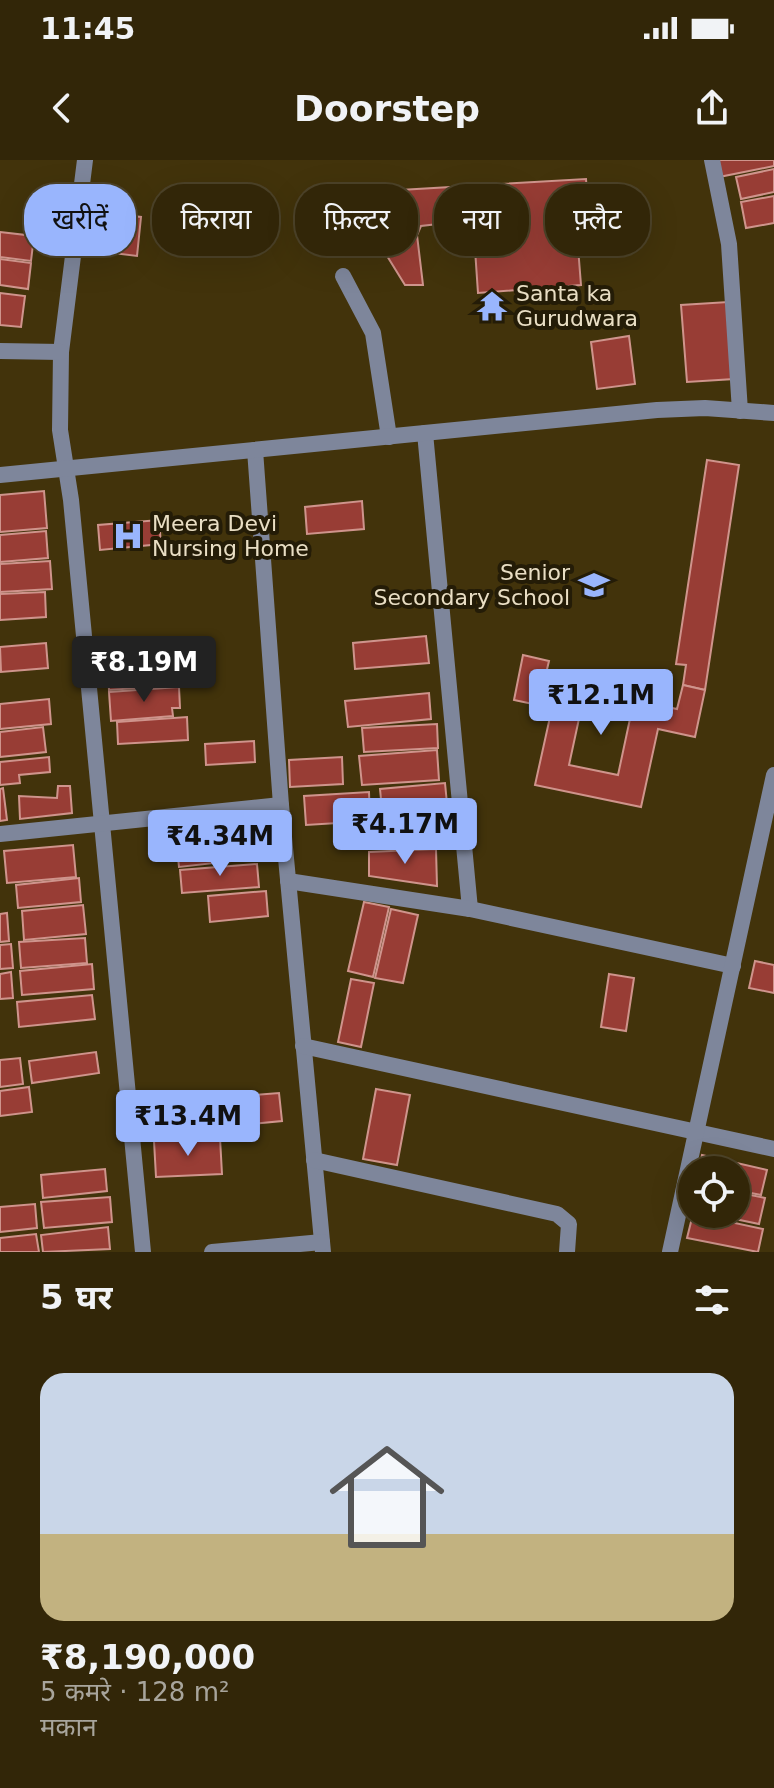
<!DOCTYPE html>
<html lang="hi">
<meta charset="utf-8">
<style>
body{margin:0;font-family:"DejaVu Sans","Noto Sans Devanagari",sans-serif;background:#3a2e12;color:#f1f3f6;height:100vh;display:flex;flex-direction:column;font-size:30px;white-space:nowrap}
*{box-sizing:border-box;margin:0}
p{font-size:26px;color:#a8a59c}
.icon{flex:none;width:44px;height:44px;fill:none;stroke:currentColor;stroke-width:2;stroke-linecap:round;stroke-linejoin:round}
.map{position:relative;height:1092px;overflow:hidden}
.details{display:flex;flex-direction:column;background:#322608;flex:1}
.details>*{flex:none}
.guide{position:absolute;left:24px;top:24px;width:726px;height:72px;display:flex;gap:16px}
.buttons{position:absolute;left:678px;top:996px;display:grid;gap:16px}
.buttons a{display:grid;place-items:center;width:72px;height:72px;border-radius:50%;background:#322608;box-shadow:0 8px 32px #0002,0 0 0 2px #4d4329;font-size:40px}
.price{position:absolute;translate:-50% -68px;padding:0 18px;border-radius:8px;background:#99b5fd;color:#111;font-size:26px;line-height:52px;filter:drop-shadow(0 2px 4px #0008)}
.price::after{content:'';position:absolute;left:50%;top:48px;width:24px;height:18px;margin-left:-12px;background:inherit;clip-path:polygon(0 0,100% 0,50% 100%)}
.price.selected{background:#222;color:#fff}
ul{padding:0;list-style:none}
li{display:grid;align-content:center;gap:16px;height:424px;padding:0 40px}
li span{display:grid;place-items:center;height:248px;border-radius:24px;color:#555}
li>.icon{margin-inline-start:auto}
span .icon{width:144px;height:144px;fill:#fffc;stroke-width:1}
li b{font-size:34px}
h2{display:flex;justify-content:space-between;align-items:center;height:96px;padding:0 40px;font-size:34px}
.pill{padding:0 28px;border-radius:32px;background:#322608;box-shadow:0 8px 32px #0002,0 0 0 2px #4d4329;font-size:28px;line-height:72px}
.pill.selected{background:#99b5fd;color:#111}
.status{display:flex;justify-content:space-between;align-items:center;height:56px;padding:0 40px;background:#322608;direction:ltr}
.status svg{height:22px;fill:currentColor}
header{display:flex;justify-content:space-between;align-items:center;height:104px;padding:0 40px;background:#322608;font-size:36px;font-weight:800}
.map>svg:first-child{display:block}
</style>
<div class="status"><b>11:45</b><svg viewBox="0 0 49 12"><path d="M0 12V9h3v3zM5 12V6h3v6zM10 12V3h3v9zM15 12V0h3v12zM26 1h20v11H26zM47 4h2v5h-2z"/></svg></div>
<header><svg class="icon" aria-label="back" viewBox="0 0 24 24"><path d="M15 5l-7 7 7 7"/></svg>Doorstep<svg class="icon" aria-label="share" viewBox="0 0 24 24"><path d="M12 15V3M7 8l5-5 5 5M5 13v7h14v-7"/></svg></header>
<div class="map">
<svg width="774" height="1092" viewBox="0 0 774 1092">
<rect width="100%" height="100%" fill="#42330b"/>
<!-- building -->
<g fill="#983d35" stroke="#cf948c" stroke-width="2">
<polygon points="715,0 774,0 774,6 719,17"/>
<polygon points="774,9 774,32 741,39 736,17"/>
<polygon points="586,19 589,61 576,62 581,125 478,133 473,60 421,66 417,75 423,125 405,125 358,49 366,32"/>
<polygon points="774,36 774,63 746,68 741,42"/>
<polygon points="106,53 141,57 137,96 89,90 91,73 103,74"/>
<polygon points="0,72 34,76 31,101 0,97"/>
<polygon points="0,99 31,103 28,129 0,125"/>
<polygon points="0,133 25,136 21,167 0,165"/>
<polygon points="728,142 734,219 687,222 681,145"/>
<polygon points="629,176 635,224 597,229 591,182"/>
<polygon points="707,300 739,305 705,530 683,525 686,505 676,504"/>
<polygon points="44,331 47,368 0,372 0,335"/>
<polygon points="362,341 364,369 307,374 305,347"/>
<polygon points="159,360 161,384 100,390 98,365"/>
<polygon points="46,371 48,398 0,402 0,375"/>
<polygon points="50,401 52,429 0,432 0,404"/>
<polygon points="45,432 46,457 0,460 0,434"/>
<polygon points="426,476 429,503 355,509 353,483"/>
<polygon points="46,483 48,508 1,512 0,487"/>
<polygon points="523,495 549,501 544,522 585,531 569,605 618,615 634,540 677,549 683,525 705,530 695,577 658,569 641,647 535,625 552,548 514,540"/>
<polygon points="176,502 178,525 109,530 108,507"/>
<polygon points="179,527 180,548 172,548 173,556 111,561 109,532"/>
<polygon points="429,533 431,559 348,567 345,541"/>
<polygon points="49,539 51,564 0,569 0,544"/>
<polygon points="187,557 188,580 118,584 117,562"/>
<polygon points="437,564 438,588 364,592 362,568"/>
<polygon points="43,567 46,592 0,597 0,572"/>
<polygon points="254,581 255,602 206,605 205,584"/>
<polygon points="437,590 439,620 362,625 359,596"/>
<polygon points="49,597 50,612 19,615 20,623 0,625 0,602"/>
<polygon points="342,597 343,624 290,627 289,600"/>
<polygon points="445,623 448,654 383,660 380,629"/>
<polygon points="58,626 70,626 72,653 20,659 19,636 57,638"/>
<polygon points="3,628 7,660 0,661 0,629"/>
<polygon points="369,632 370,661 306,665 304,636"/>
<polygon points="448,657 450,683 376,689 374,663"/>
<polygon points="263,668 266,697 179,707 176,678"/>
<polygon points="73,685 76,717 7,723 4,691"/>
<polygon points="436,689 437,726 369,716 369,692"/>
<polygon points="257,704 259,727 182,733 180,710"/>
<polygon points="79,718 81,742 18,748 16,725"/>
<polygon points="266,731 268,756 210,762 208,736"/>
<polygon points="364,742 389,747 373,817 348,811"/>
<polygon points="83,745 86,774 24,780 22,751"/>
<polygon points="391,749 418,755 403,823 375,818"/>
<polygon points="7,753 9,781 0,782 0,754"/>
<polygon points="85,778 87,803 21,808 19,782"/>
<polygon points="11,784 13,808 0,809 0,785"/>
<polygon points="755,801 774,805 774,833 749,828"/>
<polygon points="92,804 94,829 22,835 20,811"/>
<polygon points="11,812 13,838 0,839 0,814"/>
<polygon points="609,814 634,818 626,871 601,867"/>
<polygon points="351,819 374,823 361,887 338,882"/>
<polygon points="92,835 95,859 19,867 17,842"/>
<polygon points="96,892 99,913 32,923 29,901"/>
<polygon points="20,898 23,924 0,927 0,900"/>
<polygon points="29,927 32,952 0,956 0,931"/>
<polygon points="376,929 410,935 397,1005 363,999"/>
<polygon points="279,933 282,961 220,967 217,938"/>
<polygon points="220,978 222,1014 156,1017 154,981"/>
<polygon points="702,995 767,1010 761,1035 736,1030 736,1010 699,1010"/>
<polygon points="105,1009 107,1031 43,1038 41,1015"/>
<polygon points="736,1032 765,1038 759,1064 711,1054 736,1054"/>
<polygon points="110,1037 112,1062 44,1068 41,1042"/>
<polygon points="35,1044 37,1068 0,1072 0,1047"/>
<polygon points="693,1054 763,1069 758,1092 687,1078"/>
<polygon points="108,1067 110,1089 43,1092 41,1075"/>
<polygon points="36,1074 39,1092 0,1092 0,1078"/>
</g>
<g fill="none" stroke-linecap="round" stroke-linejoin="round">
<!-- street -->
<g stroke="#7e869b" stroke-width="16">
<polyline points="85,0 61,192 60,270 71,340 143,1092"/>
<polyline points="712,0 729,84 740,251"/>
<polyline points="343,116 373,173 389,277"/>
<polyline points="0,191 61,192"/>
<polyline points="425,273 470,749"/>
<polyline points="255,290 281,645 323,1092"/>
<polyline points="0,315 657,250 705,248 774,253"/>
<polyline points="0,674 281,645"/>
<polyline points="288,721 470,749 733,806"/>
<polyline points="303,886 774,989"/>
<polyline points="314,1000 557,1054 569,1064 567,1092"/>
<polyline points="212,1092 322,1082"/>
<polyline points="670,1092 774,615"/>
</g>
</g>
<!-- icons -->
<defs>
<g id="temple-bare" transform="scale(2.4)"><path d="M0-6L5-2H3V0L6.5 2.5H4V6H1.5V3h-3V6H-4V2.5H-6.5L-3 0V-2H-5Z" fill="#99b5fd" stroke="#241c07" stroke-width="2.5" paint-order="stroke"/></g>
<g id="hospital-bare" transform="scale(2.4)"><path d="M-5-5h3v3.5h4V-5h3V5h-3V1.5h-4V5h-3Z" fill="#99b5fd" stroke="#241c07" stroke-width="2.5" paint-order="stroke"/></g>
<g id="school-bare" transform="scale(2.4)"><path d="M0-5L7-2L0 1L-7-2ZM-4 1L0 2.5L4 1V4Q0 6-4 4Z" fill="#99b5fd" stroke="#241c07" stroke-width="2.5" paint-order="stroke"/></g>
</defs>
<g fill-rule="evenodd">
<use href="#temple-bare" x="492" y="146"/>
<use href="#hospital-bare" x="128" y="376"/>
<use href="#school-bare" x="594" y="425"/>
</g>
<g text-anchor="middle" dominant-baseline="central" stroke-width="8" stroke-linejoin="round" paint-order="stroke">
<!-- poi labels -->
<g font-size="22" fill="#e9dec4" stroke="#241c07" text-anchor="start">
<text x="516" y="133">Santa ka<tspan x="516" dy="25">Gurudwara</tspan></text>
<text x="152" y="363">Meera Devi<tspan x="152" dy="25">Nursing Home</tspan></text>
<text x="570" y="412" text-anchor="end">Senior<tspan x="570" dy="25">Secondary School</tspan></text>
</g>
</g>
</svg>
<div class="buttons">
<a><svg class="icon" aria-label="locate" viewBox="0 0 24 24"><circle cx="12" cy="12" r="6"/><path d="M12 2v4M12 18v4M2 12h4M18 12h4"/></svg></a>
</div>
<b class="price selected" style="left:144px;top:544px">₹8.19M</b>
<b class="price" style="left:601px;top:577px">₹12.1M</b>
<b class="price" style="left:405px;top:706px">₹4.17M</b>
<b class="price" style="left:220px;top:718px">₹4.34M</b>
<b class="price" style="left:188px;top:998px">₹13.4M</b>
<div class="guide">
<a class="pill selected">खरीदें</a>
<a class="pill">किराया</a>
<a class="pill">फ़िल्टर</a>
<a class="pill">नया</a>
<a class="pill">फ़्लैट</a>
</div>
</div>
<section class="details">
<h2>5 घर<svg class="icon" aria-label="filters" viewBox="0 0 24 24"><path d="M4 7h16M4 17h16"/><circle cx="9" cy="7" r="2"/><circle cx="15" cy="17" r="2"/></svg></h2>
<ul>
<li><span style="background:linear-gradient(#c9d6e8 65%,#c2b280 0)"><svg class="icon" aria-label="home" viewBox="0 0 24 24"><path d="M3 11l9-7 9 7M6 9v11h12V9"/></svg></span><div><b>₹8,190,000</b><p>5 कमरे · 128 m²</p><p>मकान</p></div></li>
</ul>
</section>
